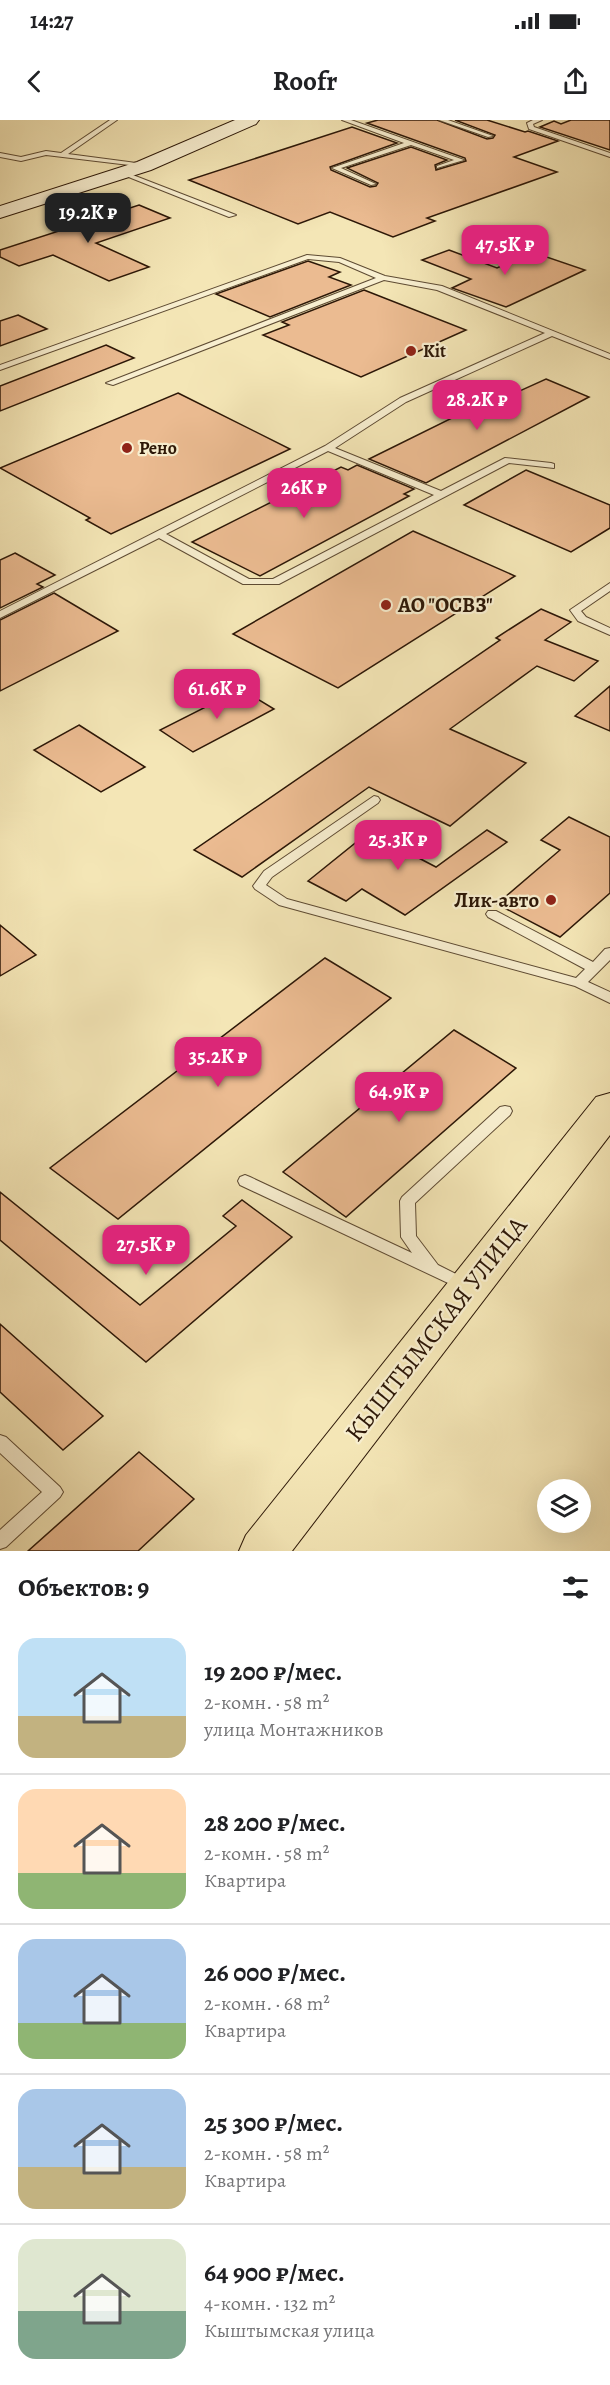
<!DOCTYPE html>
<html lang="ru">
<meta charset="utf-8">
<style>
body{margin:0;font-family:Alegreya,serif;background:#f6f6f6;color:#202124;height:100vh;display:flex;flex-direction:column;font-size:22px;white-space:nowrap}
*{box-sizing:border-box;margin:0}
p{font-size:20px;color:#757577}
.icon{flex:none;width:33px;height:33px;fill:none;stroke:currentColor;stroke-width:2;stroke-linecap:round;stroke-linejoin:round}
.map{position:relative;height:1431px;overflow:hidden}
.details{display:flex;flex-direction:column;background:#fff;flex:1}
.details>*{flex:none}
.tools{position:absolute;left:537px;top:1359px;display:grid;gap:12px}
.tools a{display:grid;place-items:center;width:54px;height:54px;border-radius:50%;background:#fff;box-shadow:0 6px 24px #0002;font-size:30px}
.price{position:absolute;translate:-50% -51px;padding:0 14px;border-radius:12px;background:#db2777;color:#fff;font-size:20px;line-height:39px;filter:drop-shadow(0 2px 3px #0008)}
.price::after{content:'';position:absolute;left:50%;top:36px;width:18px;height:14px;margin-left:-9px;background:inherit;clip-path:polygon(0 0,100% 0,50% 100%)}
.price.on{background:#222;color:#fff}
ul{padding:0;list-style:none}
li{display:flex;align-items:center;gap:18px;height:150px;padding:0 18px}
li+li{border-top:2px solid #e0e0e0}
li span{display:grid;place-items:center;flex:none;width:168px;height:120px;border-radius:18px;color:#555}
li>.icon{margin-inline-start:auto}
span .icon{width:72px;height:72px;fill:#fffc;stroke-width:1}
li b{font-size:26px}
h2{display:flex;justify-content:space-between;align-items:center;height:72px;padding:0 18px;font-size:26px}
.status{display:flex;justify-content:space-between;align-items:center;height:42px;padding:0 30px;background:#fff;direction:ltr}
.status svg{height:16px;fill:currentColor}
header{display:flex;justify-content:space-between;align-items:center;height:78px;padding:0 18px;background:#fff;font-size:27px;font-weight:600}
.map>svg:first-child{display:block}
</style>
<div class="status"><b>14:27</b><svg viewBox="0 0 49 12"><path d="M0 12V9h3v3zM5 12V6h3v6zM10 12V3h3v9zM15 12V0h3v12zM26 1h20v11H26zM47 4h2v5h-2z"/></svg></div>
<header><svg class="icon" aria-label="back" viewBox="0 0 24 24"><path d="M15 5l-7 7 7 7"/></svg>Roofr<svg class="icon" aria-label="share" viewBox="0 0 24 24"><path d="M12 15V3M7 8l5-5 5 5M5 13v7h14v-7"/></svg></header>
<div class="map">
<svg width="610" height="1431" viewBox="0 0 610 1431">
<rect width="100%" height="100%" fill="#f4e6b6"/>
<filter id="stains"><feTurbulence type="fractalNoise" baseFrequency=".00333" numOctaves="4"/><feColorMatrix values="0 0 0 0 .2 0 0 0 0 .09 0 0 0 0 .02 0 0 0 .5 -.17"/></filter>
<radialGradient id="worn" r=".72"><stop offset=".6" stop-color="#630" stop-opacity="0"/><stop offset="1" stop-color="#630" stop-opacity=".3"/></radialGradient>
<!-- building -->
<g fill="#ebbb91" stroke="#2c1707" stroke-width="1.5">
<polygon points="378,0 437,0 487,19 493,18 495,15 455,0 487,0 525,12 528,11 558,21 514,37 557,52 427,98 435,101 393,117 330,92 298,104 189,60 352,7 397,23 330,47 331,50 370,67 376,66 378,63 347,48 411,27 447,40 435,45 436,50 466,41 465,38 367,3"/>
<polygon points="571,0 610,0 610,30 540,7 554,1 561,4"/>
<polygon points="139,85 170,98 96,123 149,147 109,161 53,135 19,146 0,137 0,130"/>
<polygon points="449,130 497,148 532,132 585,150 506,187 452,168 471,159 422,140"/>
<polygon points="308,141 340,152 329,157 351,165 270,197 216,174"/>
<polygon points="364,170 466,210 361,257 263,215 289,205 282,202"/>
<polygon points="18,195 47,209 0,226 0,201"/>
<polygon points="106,225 134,238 0,291 0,266"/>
<polygon points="546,259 589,277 426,363 369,339 466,291 471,293"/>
<polygon points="178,273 290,329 111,414 86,400 90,398 0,348"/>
<polygon points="357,345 414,369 404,374 409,376 260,456 192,422 341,347 348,350"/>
<polygon points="526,350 610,385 610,408 571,432 464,385"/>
<polygon points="413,411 515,456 338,568 233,514"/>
<polygon points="15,433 55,455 37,464 43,467 0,488 0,440"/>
<polygon points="54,473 118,511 0,571 0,500"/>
<polygon points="541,489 571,502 545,520 598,541 574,561 537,546 450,609 526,643 450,706 369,667 242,757 194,730 500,520 496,518"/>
<polygon points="610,566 610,611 575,596"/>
<polygon points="241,569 274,589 193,632 160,610"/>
<polygon points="79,605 145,647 101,672 34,630"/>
<polygon points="569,697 610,717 610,773 560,817 497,784 560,730 541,720"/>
<polygon points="487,710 507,722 405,795 362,769 346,781 308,761 369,712 436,747"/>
<polygon points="0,805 36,835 0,856"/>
<polygon points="325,838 391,878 118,1099 50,1048"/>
<polygon points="454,910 516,948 346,1097 283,1052"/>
<polygon points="0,1072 140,1185 236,1106 223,1096 242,1080 292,1117 146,1242 0,1120"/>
<polygon points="0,1204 103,1296 63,1330 0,1272"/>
<polygon points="139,1332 194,1379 138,1431 28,1431"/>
</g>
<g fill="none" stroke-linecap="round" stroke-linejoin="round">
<!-- lane casing -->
<g stroke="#5e4b33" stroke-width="2">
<g id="lane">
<polygon points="110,0 117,0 68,34 144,44 146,45 146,47 46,35 21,41 0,37 0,33 21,37 46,31 61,33"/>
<polygon points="342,0 351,0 464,40 437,48 437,46 454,40 411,25 341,48 376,64 371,65 332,48 404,23"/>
<polygon points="439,0 448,0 493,16 488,17"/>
<polygon points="533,0 542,0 533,4 534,7 610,33 610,37 529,9 527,3"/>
<polygon points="121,52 125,52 236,95 229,97 121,54"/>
<path d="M307 135 340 138 385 156 442 166 610 234V239L552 216 406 282 335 328 441 371 505 338 551 343 554 344V348L509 343 279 464H243L159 418 0 498V491L325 326 400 278 545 213 437 170 384 160 113 265 106 263 376 158 339 142 308 139 0 250V245ZM328 331 434 375 273 459H249L166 414Z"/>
<polygon points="610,463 610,471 581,491 586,497 610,508 610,515 578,501 570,490"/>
<polygon points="374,676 378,677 380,680 378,683 272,757 266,765 287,779 576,858 585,849 488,797 486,794 488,791 496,791 593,842 605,829 610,828 610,840 588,862 610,872 610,883 575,866 279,785 255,769 253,766 264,751"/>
<polygon points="505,986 510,987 512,991 510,995 415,1083 416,1116 438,1145 470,1161 473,1165 470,1169 465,1171 240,1065 238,1061 240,1057 245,1055 250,1057 412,1133 401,1117 400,1081 402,1077 500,987"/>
<polygon points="0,1315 6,1317 60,1367 63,1372 60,1377 6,1427 0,1429 0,1410 42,1372 0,1333"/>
</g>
</g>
<!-- secondary casing -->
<g stroke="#2c1707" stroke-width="2">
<polygon id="secondary" points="235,0 259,0 256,4 151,50 0,98 0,86 137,42"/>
</g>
<!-- primary casing -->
<g stroke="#2c1707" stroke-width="2">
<polygon id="primary" points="610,973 610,1015 292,1431 239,1431 246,1415 596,977"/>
</g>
<!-- lane -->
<use href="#lane" fill="#f8efd0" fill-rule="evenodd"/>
<!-- secondary -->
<use href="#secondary" fill="#f8efd0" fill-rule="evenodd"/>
<!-- primary -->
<use href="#primary" fill="#f4e6b6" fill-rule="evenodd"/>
</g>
<!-- markers -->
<g fill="#8f2418" stroke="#f8efd0" stroke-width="2">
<circle cx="411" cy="231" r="6"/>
<circle cx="127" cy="328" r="6"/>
<circle cx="386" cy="485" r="6"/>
<circle cx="551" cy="780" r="6"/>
</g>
<g text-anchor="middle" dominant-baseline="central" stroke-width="4.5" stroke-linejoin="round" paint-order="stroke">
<!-- far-poi labels -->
<g font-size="18" font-weight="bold" fill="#2c1707" stroke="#f8efd0" text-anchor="start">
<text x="423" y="231">Kit</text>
<text x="139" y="328">Рено</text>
</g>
<!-- poi labels -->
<g font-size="21" font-weight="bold" fill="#2c1707" stroke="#f8efd0" text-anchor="start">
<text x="398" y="485">АО "ОСВЗ"</text>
<text x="539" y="780" text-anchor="end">Лик-авто</text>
</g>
<!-- near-street labels -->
<g font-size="26" fill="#2c1707" stroke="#f8efd0">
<text transform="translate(436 1209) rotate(-52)">КЫШТЫМСКАЯ УЛИЦА</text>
</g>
</g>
<rect width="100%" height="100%" filter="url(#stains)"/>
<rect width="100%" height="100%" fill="url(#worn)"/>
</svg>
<div class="tools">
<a><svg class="icon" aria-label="layers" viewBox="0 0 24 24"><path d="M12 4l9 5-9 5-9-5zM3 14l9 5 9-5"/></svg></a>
</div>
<b class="price on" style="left:88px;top:124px">19.2K ₽</b>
<b class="price" style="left:505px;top:156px">47.5K ₽</b>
<b class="price" style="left:477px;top:311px">28.2K ₽</b>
<b class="price" style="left:304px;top:399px">26K ₽</b>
<b class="price" style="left:217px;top:600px">61.6K ₽</b>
<b class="price" style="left:398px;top:751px">25.3K ₽</b>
<b class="price" style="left:218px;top:968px">35.2K ₽</b>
<b class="price" style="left:399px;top:1003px">64.9K ₽</b>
<b class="price" style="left:146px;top:1156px">27.5K ₽</b>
</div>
<section class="details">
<h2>Объектов: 9<svg class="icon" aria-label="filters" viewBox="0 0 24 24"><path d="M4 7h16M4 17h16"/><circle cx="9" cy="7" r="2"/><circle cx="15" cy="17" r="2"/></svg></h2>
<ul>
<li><span style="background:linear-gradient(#bfe0f5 65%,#c2b280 0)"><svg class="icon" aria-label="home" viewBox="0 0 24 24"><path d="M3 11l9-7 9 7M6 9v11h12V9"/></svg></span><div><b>19 200 ₽/мес.</b><p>2-комн. · 58 m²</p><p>улица Монтажников</p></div></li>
<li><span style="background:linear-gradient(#ffd9b3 70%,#8fb573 0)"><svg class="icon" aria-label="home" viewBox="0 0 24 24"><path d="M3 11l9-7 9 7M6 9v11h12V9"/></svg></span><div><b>28 200 ₽/мес.</b><p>2-комн. · 58 m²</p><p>Квартира</p></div></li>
<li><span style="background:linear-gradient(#a9c7e8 70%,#8fb573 0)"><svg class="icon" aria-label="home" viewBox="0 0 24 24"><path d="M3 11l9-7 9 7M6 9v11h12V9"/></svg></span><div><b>26 000 ₽/мес.</b><p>2-комн. · 68 m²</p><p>Квартира</p></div></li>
<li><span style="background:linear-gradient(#a9c7e8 65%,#c2b280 0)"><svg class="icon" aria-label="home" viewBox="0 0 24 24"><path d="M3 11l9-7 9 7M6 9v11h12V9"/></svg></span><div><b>25 300 ₽/мес.</b><p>2-комн. · 58 m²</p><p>Квартира</p></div></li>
<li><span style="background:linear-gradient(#dfe7d0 60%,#7fa58c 0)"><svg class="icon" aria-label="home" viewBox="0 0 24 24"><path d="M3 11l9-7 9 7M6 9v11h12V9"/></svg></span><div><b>64 900 ₽/мес.</b><p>4-комн. · 132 m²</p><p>Кыштымская улица</p></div></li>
</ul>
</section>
